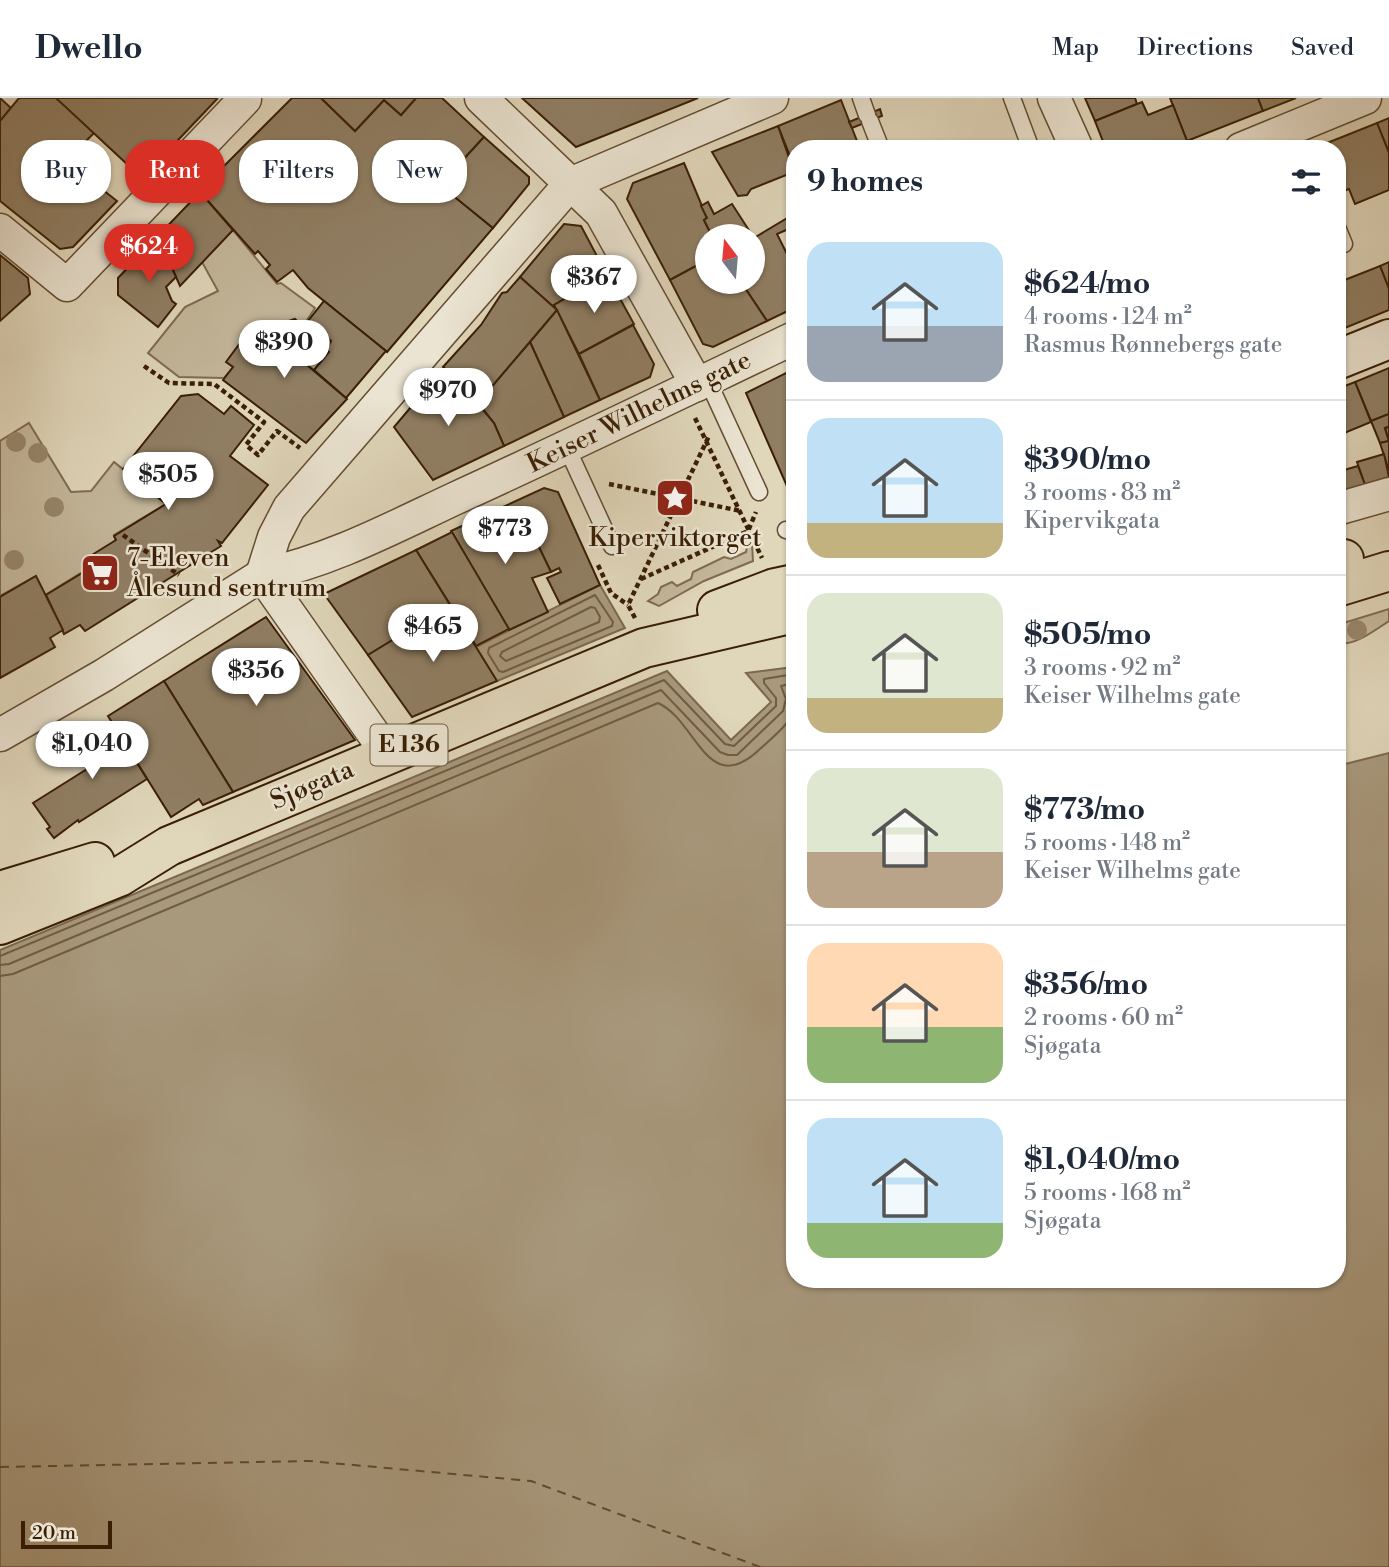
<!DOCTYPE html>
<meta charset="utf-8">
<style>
body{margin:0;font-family:"Libre Bodoni",serif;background:#f2f2f3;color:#1f2937;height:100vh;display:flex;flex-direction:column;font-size:26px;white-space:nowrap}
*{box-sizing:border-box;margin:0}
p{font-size:23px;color:#747a83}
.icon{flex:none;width:38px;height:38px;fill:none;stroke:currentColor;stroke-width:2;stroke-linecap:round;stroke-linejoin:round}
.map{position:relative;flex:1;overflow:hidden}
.details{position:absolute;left:786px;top:42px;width:560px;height:1148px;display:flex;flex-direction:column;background:#fff;border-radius:28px;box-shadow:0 2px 5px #0004}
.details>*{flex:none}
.top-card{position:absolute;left:21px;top:42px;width:660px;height:63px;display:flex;gap:14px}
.needle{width:46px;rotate:344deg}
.fabs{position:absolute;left:695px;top:126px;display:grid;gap:14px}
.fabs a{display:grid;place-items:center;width:70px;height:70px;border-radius:50%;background:#fff;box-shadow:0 2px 5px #0004;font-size:35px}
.scale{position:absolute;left:21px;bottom:18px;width:91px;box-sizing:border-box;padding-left:7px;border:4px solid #3a1f05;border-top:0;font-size:19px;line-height:24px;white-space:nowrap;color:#3a1f05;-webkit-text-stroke:5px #ebe4d2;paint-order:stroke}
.price{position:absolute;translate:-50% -60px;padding:0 16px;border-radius:24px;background:#fff;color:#222;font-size:23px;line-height:46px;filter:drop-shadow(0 2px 4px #0008)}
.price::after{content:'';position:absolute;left:50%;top:42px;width:21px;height:16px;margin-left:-10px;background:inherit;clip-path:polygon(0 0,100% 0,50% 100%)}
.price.current{background:#d93025;color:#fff}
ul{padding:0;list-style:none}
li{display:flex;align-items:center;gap:21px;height:175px;padding:0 21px}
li+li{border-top:2px solid #e0e1e3}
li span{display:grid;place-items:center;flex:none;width:196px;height:140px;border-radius:21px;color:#555}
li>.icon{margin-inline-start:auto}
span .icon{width:84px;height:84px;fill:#fffc;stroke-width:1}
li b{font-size:30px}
h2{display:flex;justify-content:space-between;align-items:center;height:84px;padding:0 21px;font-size:30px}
.chip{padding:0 24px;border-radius:28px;background:#fff;box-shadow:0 2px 5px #0004;font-size:24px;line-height:63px}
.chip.current{background:#d93025;color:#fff}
header{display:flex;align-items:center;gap:42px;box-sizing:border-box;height:98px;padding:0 35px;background:#fff;border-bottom:2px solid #e0e1e3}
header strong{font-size:33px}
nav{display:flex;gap:38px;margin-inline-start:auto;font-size:24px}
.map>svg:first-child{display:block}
</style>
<header>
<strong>Dwello</strong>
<nav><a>Map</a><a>Directions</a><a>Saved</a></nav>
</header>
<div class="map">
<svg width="1389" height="1469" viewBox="0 0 1389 1469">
<rect width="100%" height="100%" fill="#e0d6ba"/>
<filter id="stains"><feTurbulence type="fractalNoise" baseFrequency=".00286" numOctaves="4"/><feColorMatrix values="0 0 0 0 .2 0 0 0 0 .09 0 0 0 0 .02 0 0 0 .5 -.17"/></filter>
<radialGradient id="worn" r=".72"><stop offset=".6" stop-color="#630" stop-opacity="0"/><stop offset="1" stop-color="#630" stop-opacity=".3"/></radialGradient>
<!-- green -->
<g fill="#c4b79b" stroke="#7f6b50" stroke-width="2">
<polygon points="233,132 277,186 281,185 315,210 307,222 334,247 314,272 301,261 293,269 258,240 224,280 179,279 148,255 185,209 218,193 202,164"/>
<polygon points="29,325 71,394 91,393 114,364 166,406 114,437 116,443 92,468 45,497 34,479 0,498 0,343"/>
<polygon points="752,446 753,463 704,483 659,508 648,503 658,496 661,489 672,484 677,488 691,481 693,474 724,459 731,461 746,454 747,449"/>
<path d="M1389 511V523C1375 532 1354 549 1337 545V527Z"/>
</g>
<!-- water -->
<g fill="#a8987c" stroke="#7c684c" stroke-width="2">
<polygon points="600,487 625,530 497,583 476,549"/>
<polygon points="794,569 794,1181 1337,1181 1337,668 1389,655 1389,1469 0,1469 0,852 667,573 731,642 771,604 746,575"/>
</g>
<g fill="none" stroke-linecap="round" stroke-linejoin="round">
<!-- shore -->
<g stroke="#715c40" stroke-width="2">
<polygon points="595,497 613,524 612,528 503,574 499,573 488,555 489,550"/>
<polygon points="591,509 595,510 600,519 599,524 506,563 500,558 502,554"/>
<polyline points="0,858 664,582 725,646 734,648 776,608 776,600 764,585 764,581 794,576"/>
<polyline points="0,867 9,866 661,592 720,654 728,657 737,657 783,613 786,601 781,588 794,585"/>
<path d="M0 878 13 876 658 605C697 622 707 703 761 650 773 639 787 628 794 614"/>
</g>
<!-- ferry -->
<polyline stroke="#60492f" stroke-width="2" stroke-dasharray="9 7" stroke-linecap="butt" points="0,1369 309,1363 531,1383 760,1469"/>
</g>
<!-- building -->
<g fill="#907e63" stroke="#3a1f05" stroke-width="2">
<polygon points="0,0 11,10 0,23"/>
<polygon points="19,0 56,0 95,34 76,53 100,77 93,84 117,103 73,149 60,151 0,103 0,23"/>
<polygon points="56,0 215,0 217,1 142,80"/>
<polygon points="292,0 321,0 355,33 384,2 401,17 416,0 442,0 484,39 440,87 493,130 387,254 308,190 293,172 277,184 266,171 270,167 258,153 255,156 199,93"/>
<polygon points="321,0 416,0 401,17 384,2 355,33"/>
<polygon points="522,0 698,0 576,49"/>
<polygon points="1085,0 1135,0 1137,6 1095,23"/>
<polygon points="1170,0 1258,0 1263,13 1187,43"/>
<polygon points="1258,0 1296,0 1263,13"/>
<polygon points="841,2 857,43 850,46 852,51 794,51 794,68 778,28"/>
<polygon points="1142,4 1148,17 1173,7 1187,43 1168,51 1106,51 1095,23"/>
<polygon points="880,11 882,18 852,30 849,24"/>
<polygon points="1389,20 1389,55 1377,25"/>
<polygon points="1377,25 1389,55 1389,92 1355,106 1349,91 1337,95 1337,51 1317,49"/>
<polygon points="778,28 794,74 751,91 747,97 738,98 712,54"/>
<polygon points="484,39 529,79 529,86 493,130 440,87"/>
<polygon points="684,65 707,120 704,122 712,138 707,138 707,162 670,182 627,101 633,85"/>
<polygon points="200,94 233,132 180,188 158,138"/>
<polygon points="708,104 714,116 732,106 754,140 794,116 794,133 793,129 777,136 790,162 794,160 794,210 767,223 741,184 752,184 752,138 712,138 704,122 707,120 701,108"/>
<polygon points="564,126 581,128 607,177 554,207 557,212 520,179"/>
<polygon points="158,138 176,179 166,189 172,203 176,206 158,229 118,197 118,180"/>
<polygon points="0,157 28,180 30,196 0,223"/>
<polygon points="707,162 707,184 741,184 767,223 713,249 703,246 670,182"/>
<polygon points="1389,164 1389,191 1380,168"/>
<polygon points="1380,168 1389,191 1389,212 1340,232 1337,224 1337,185"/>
<polygon points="607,177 634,226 579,256 554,207"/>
<polygon points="520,179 557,212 478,305 460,284 443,269 481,227 502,195 507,194"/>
<polygon points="324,203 386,253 346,300 314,272 329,254 326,252 331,243 308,223"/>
<polygon points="557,212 600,302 564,319 530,244"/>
<polygon points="295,221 315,241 300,261 347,301 306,345 223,282 233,269 226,264 240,245 248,250 267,230"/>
<polygon points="633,227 654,266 650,279 600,302 579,256"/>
<polygon points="530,244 564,319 504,348 494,325 478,305"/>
<polygon points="444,270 460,284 494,325 504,348 433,382 394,329"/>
<polygon points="1389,270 1389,316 1371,323 1355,284"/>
<polygon points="794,271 794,404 746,295"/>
<polygon points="1355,284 1371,324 1337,338 1337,291"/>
<polygon points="198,296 224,316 231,308 254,327 230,358 268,387 222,445 218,443 221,448 85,533 80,527 64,536 46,497 92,469 87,460 116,442 114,438 166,406 123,371 181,298"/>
<polygon points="1389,316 1389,329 1385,330 1389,343 1380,345 1371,323"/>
<polygon points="1389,329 1389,373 1380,345 1389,343 1385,330"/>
<polygon points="1384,356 1389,379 1365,387 1357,364"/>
<polygon points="1358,368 1365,387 1337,396 1337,374"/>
<polygon points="544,390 558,394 600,487 560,506 547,480 561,474 559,470 551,474 537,445 533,443 522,448 503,409"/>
<polygon points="503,409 522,448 533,443 537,445 551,474 532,480 548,514 509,532 451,433"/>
<polygon points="452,434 509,531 476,548 416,452"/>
<polygon points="416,452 450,507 368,557 324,496"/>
<polygon points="36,478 63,532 50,540 55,549 0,580 0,499"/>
<polygon points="450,507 497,583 412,619 368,557"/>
<polygon points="266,519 355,642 233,694 164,583"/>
<polygon points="164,583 233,694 203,707 199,701 171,719 108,618"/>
<polygon points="112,625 147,681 79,724 78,722 54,740 47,731 50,729 33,705 87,671 73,649"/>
</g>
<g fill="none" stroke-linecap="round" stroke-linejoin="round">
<!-- lane casing -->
<g stroke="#644d32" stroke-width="19">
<g id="lane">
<polyline points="861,0 867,17"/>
<polyline points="1012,0 1031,51"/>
<polyline points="870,23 881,51"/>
<polyline points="1337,129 1344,146"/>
<polyline points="707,281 759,394"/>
<polyline points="567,350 612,448"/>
<polyline points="786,432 794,434"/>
</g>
</g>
<!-- street casing -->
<g stroke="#644d32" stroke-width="35">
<g id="street">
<polyline points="481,0 601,115 697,287"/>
<polyline points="1054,0 1077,51"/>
<polyline points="1241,51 1365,0"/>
<polyline points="0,132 67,187 245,1"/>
<polyline points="1337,411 1389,396"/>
<polyline points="262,477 274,439 289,410 570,86 772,0"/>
<polyline points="262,477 375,638 385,657"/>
<path d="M0 637 104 577 262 477C330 463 392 430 454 401 568 349 681 294 794 240"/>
</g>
</g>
<!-- secondary casing -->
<g stroke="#3a1f05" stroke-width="42">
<polyline id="secondary" points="1337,262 1389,241"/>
</g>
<!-- highway casing -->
<g stroke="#3a1f05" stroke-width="42">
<g id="highway">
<polyline points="1337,460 1344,461"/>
<polyline points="1337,489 1389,473"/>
<polyline points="717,512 775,490 794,486"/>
<polyline points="0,793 95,764"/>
<polyline points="0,827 119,779 169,748 644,550 794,515"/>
</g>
</g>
<!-- path -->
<g stroke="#3a1f05" stroke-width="4.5" stroke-dasharray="5 3.5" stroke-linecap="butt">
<polyline points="144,268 169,285 214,286 264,324 246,347 258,357 277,333 300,350"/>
<polyline points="695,320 762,460"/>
<polyline points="609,386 741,413"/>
<polyline points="123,437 179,477"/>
<polyline points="598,467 611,495 628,507"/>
<polyline points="641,481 748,433 756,414"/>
<polyline points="635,520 628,507 709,338"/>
</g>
<!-- lane -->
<use href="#lane" stroke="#ebe4d2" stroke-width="16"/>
<!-- street -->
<use href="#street" stroke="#ebe4d2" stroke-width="32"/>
<!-- secondary -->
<use href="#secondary" stroke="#ebe4d2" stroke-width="38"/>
<!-- highway -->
<use href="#highway" stroke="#e0d6ba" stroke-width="38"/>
</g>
<!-- trees -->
<g fill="#97866b">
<circle cx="16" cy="344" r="10"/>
<circle cx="38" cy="355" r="10"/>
<circle cx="54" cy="409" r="10"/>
<circle cx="14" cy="462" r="10"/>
<circle cx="1357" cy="532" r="10"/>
</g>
<!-- icons -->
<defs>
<g id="sight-square" transform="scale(2.0125)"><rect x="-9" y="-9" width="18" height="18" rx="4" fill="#8f2418" stroke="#ebe4d2"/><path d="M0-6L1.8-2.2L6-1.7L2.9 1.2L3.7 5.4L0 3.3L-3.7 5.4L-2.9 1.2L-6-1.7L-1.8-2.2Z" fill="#fff"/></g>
<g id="supermarket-square" transform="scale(2.0125)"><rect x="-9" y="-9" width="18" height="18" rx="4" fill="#8f2418" stroke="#ebe4d2"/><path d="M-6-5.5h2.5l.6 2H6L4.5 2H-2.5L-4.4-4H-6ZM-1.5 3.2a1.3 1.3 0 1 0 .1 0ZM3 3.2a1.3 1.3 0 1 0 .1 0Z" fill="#fff"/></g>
</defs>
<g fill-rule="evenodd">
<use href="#sight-square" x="675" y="400"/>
<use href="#supermarket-square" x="100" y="475"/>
</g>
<g text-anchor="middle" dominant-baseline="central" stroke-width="5" stroke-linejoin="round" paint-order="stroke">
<!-- shield labels -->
<rect fill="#ebe4d2" stroke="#6f5a42" stroke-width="2" x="370.5" y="626.5" width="77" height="41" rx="5"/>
<g font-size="24" font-weight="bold" fill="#3a1f05">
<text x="409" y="647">E 136</text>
</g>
<!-- street labels -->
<g font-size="26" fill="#3a1f05" stroke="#ebe4d2">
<text transform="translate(639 314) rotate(-26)">Keiser Wilhelms gate</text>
<text transform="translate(312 687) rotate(-23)">Sjøgata</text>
</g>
<!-- poi labels -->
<g font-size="26" fill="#3a1f05" stroke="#ebe4d2">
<text x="675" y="440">Kiperviktorget</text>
<text x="127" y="460" text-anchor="start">7-Eleven<tspan x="127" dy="30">Ålesund sentrum</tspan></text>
</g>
</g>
<rect width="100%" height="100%" filter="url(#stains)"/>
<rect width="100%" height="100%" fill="url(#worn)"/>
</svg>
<div class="fabs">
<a><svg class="needle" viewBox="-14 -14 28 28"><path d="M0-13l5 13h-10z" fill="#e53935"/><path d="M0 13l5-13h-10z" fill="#747a83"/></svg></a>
</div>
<div class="scale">20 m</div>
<b class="price current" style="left:149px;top:186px">$624</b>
<b class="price" style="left:594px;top:217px">$367</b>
<b class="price" style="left:284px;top:282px">$390</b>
<b class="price" style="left:448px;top:330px">$970</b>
<b class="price" style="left:168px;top:414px">$505</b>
<b class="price" style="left:505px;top:468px">$773</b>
<b class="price" style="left:433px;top:566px">$465</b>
<b class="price" style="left:256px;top:610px">$356</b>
<b class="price" style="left:92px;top:683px">$1,040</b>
<div class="top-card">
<a class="chip">Buy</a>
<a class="chip current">Rent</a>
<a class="chip">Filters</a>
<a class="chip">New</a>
</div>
<section class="details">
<h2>9 homes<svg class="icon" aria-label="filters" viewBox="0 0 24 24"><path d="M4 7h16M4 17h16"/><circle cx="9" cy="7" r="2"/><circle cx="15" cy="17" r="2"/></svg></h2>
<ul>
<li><span style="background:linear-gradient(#bfe0f5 60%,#9aa5b1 0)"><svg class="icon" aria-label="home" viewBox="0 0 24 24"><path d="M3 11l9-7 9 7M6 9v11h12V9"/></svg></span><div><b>$624/mo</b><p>4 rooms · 124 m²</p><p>Rasmus Rønnebergs gate</p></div></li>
<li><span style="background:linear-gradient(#bfe0f5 75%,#c2b280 0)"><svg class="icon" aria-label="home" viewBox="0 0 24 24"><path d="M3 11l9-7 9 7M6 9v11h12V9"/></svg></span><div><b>$390/mo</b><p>3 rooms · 83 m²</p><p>Kipervikgata</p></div></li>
<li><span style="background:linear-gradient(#dfe7d0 75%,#c2b280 0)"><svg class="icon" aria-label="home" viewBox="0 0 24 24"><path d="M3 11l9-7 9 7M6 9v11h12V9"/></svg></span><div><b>$505/mo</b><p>3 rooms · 92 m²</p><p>Keiser Wilhelms gate</p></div></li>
<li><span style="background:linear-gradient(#dfe7d0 60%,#b9a48a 0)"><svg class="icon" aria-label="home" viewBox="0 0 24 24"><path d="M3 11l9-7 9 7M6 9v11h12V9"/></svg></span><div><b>$773/mo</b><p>5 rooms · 148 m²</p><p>Keiser Wilhelms gate</p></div></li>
<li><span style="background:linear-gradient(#ffd9b3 60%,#8fb573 0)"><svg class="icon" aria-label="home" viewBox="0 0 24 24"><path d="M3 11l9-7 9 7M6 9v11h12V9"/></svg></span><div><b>$356/mo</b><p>2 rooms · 60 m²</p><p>Sjøgata</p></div></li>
<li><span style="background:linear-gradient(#bfe0f5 75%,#8fb573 0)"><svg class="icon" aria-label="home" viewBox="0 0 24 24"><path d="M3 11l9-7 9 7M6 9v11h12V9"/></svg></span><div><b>$1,040/mo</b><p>5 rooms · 168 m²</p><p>Sjøgata</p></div></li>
</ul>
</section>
</div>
